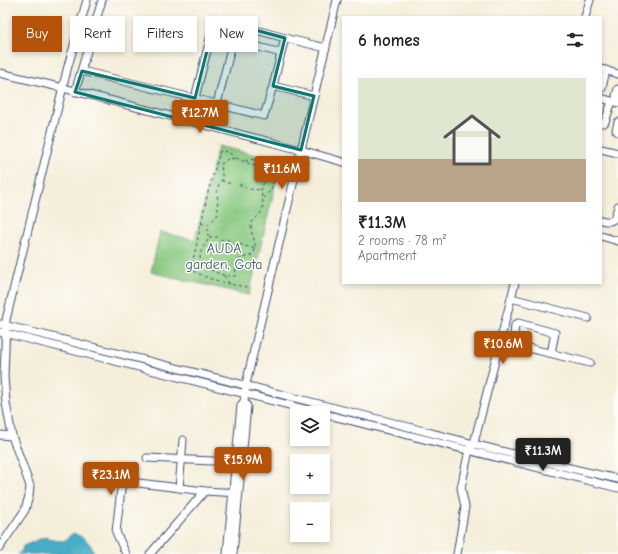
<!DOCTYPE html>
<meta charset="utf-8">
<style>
body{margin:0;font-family:"Comic Neue",sans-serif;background:#f6f6f6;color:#222;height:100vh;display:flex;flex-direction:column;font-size:15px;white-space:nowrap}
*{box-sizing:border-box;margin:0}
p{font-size:13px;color:#767676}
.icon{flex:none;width:22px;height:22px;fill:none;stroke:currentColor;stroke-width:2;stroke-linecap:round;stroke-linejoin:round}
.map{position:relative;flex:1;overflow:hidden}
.side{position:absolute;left:342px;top:16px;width:260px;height:268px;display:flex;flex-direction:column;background:#fff;border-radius:0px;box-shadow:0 2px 6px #0003}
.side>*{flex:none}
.hud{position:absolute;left:12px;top:16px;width:270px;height:36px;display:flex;gap:8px}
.tools{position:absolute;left:290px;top:406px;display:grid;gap:8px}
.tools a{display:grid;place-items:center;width:40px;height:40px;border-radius:0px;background:#fff;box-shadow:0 2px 6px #0003;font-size:20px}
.price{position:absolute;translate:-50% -34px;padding:0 9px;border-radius:4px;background:#b45309;color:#fff;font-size:13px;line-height:26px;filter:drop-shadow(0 1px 2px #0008)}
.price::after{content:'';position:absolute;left:50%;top:24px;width:12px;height:9px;margin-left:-6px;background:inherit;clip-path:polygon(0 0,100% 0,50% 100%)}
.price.on{background:#222;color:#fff}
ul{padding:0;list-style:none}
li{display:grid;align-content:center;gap:8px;height:212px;padding:0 16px}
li+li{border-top:1px solid #e0e0e0}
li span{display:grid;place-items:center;height:124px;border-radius:0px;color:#555}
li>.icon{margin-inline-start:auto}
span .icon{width:72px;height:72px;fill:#fffc;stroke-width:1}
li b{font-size:17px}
h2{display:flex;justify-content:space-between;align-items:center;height:48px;padding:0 16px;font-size:17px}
.pill{padding:0 14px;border-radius:0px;background:#fff;box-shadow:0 2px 6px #0003;font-size:14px;line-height:36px}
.pill.on{background:#b45309;color:#fff}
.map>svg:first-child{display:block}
</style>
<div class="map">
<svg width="618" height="554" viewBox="0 0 618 554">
<rect width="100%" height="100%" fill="#fdfcf7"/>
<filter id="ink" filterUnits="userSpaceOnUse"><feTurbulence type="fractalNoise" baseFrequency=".025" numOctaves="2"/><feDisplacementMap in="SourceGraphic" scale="8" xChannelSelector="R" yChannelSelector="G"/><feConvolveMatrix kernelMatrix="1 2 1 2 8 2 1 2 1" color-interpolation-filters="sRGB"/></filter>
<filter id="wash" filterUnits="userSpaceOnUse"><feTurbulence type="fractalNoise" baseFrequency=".012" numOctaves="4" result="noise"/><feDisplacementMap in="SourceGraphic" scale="16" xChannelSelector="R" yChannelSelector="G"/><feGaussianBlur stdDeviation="0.9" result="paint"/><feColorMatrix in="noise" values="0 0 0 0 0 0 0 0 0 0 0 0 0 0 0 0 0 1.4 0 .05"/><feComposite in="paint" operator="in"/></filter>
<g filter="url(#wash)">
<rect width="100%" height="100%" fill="#f5eeda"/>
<!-- green -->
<polygon fill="#87c77e" stroke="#517b6e" points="218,146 281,161 249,295 151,272 160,232 195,240"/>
<!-- water -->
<path fill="#47adc7" stroke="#316e92" d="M73 533C83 537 92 543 94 554H18L22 550 23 546 45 537 52 540 64 541Z"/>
</g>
<g filter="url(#ink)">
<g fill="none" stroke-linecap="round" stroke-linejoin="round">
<!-- minor casing -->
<g stroke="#3c4c71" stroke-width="9">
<g id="minor">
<polyline points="585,17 590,0"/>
<polyline points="233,40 236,25"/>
<polyline points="293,40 326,48"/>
<polyline points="281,53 285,38"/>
<polyline points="601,69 618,74"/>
<polyline points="82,71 217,104"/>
<polyline points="0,73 63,88 301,150 343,162"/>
<polyline points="273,86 281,53 233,40 217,104 264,116 273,86 314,96"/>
<polyline points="602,88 606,70"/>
<polyline points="618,89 616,96 618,98"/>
<polyline points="75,92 102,0"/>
<polyline points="195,98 215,19 289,39"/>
<polyline points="601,98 618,103"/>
<polyline points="618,122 616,130 618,132"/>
<polyline points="601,123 604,123 605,122 612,101"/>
<polyline points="601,149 618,153"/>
<path d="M601 220C615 224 615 218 618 206"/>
<polyline points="601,236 618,241"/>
<polyline points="511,298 588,318"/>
<path d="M0 324C123 355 247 385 370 417 452 438 535 461 618 479"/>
<polyline points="0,332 618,488"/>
<polyline points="499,341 590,363"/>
<polyline points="513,344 515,325 518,323 555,333 551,353"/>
<polyline points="0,435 12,436"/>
<polyline points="147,458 235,462"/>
<polyline points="179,488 183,440"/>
<polyline points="0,547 25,510 29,496 30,486 12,436 6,403 4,377 6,320 68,66 87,0"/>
<polyline points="126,554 116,532 122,481 205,491 238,493"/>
<polyline points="150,554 205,491"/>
<polyline points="227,554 241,405 244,402 246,384 301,150 337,0"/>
<polyline points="233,554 247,406 244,402"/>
<polyline points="457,554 465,507 461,488 469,450 474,443 515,283"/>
</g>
</g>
<!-- path -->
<g stroke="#3c4c71" stroke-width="1" stroke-dasharray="3 3" stroke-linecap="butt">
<path d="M236 158 257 167 264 172C264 175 265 178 264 181 264 184 261 187 261 190 261 197 265 204 262 211 259 217 252 219 251 226 250 234 257 241 255 250 252 259 243 255 238 261 235 265 236 271 235 276 226 278 201 269 200 257 200 250 205 246 208 240V225L217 216 218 212 217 188 222 180V175L221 164 228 159Z"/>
<path d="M245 161C257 157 268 161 280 165"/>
<polyline points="222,180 226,183 231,183"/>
<polyline points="239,185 242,185 248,189 261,190"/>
<polyline points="263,198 270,191 273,184 273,176 280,165 290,167"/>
<polyline points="201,223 207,225"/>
<polyline points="209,238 217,237 222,240 229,240 233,243"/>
<path d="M240 244C244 247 249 246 255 249"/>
<polyline points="224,276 230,284 250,288"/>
<path d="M230 284 208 278 191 270 208 192 220 151C226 150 231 154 236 158"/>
</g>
<!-- minor -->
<use href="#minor" stroke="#fff" stroke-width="7"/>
</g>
</g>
<!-- marked area -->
<path fill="#0f766e" fill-opacity="0.2" stroke="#0f766e" stroke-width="3" stroke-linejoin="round" d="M215 19 285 38 273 86 314 96 301 150 75 92 82 71 195 98Z"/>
<g text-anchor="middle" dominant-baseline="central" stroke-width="3" stroke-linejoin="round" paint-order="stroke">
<!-- park labels -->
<g font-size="14" fill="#3b5d68" stroke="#fdfcf7">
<text x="224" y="248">AUDA<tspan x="224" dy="16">garden, Gota</tspan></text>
</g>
</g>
</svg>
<div class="tools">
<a><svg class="icon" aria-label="layers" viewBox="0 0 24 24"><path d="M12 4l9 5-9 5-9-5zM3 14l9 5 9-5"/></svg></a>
<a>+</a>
<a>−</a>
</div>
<b class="price" style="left:200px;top:134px">₹12.7M</b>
<b class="price" style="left:282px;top:190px">₹11.6M</b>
<b class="price" style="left:503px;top:365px">₹10.6M</b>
<b class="price on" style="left:543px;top:472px">₹11.3M</b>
<b class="price" style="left:243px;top:481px">₹15.9M</b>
<b class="price" style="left:111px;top:496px">₹23.1M</b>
<div class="hud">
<a class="pill on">Buy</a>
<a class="pill">Rent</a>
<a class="pill">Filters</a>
<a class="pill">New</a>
</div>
<section class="side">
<h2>6 homes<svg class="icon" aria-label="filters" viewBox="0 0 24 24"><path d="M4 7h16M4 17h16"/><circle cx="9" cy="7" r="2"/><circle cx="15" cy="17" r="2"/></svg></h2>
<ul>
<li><span style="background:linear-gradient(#dfe7d0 65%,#b9a48a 0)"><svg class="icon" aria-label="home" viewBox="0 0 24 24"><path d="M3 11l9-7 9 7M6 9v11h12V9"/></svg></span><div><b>₹11.3M</b><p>2 rooms · 78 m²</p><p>Apartment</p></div></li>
</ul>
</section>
</div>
